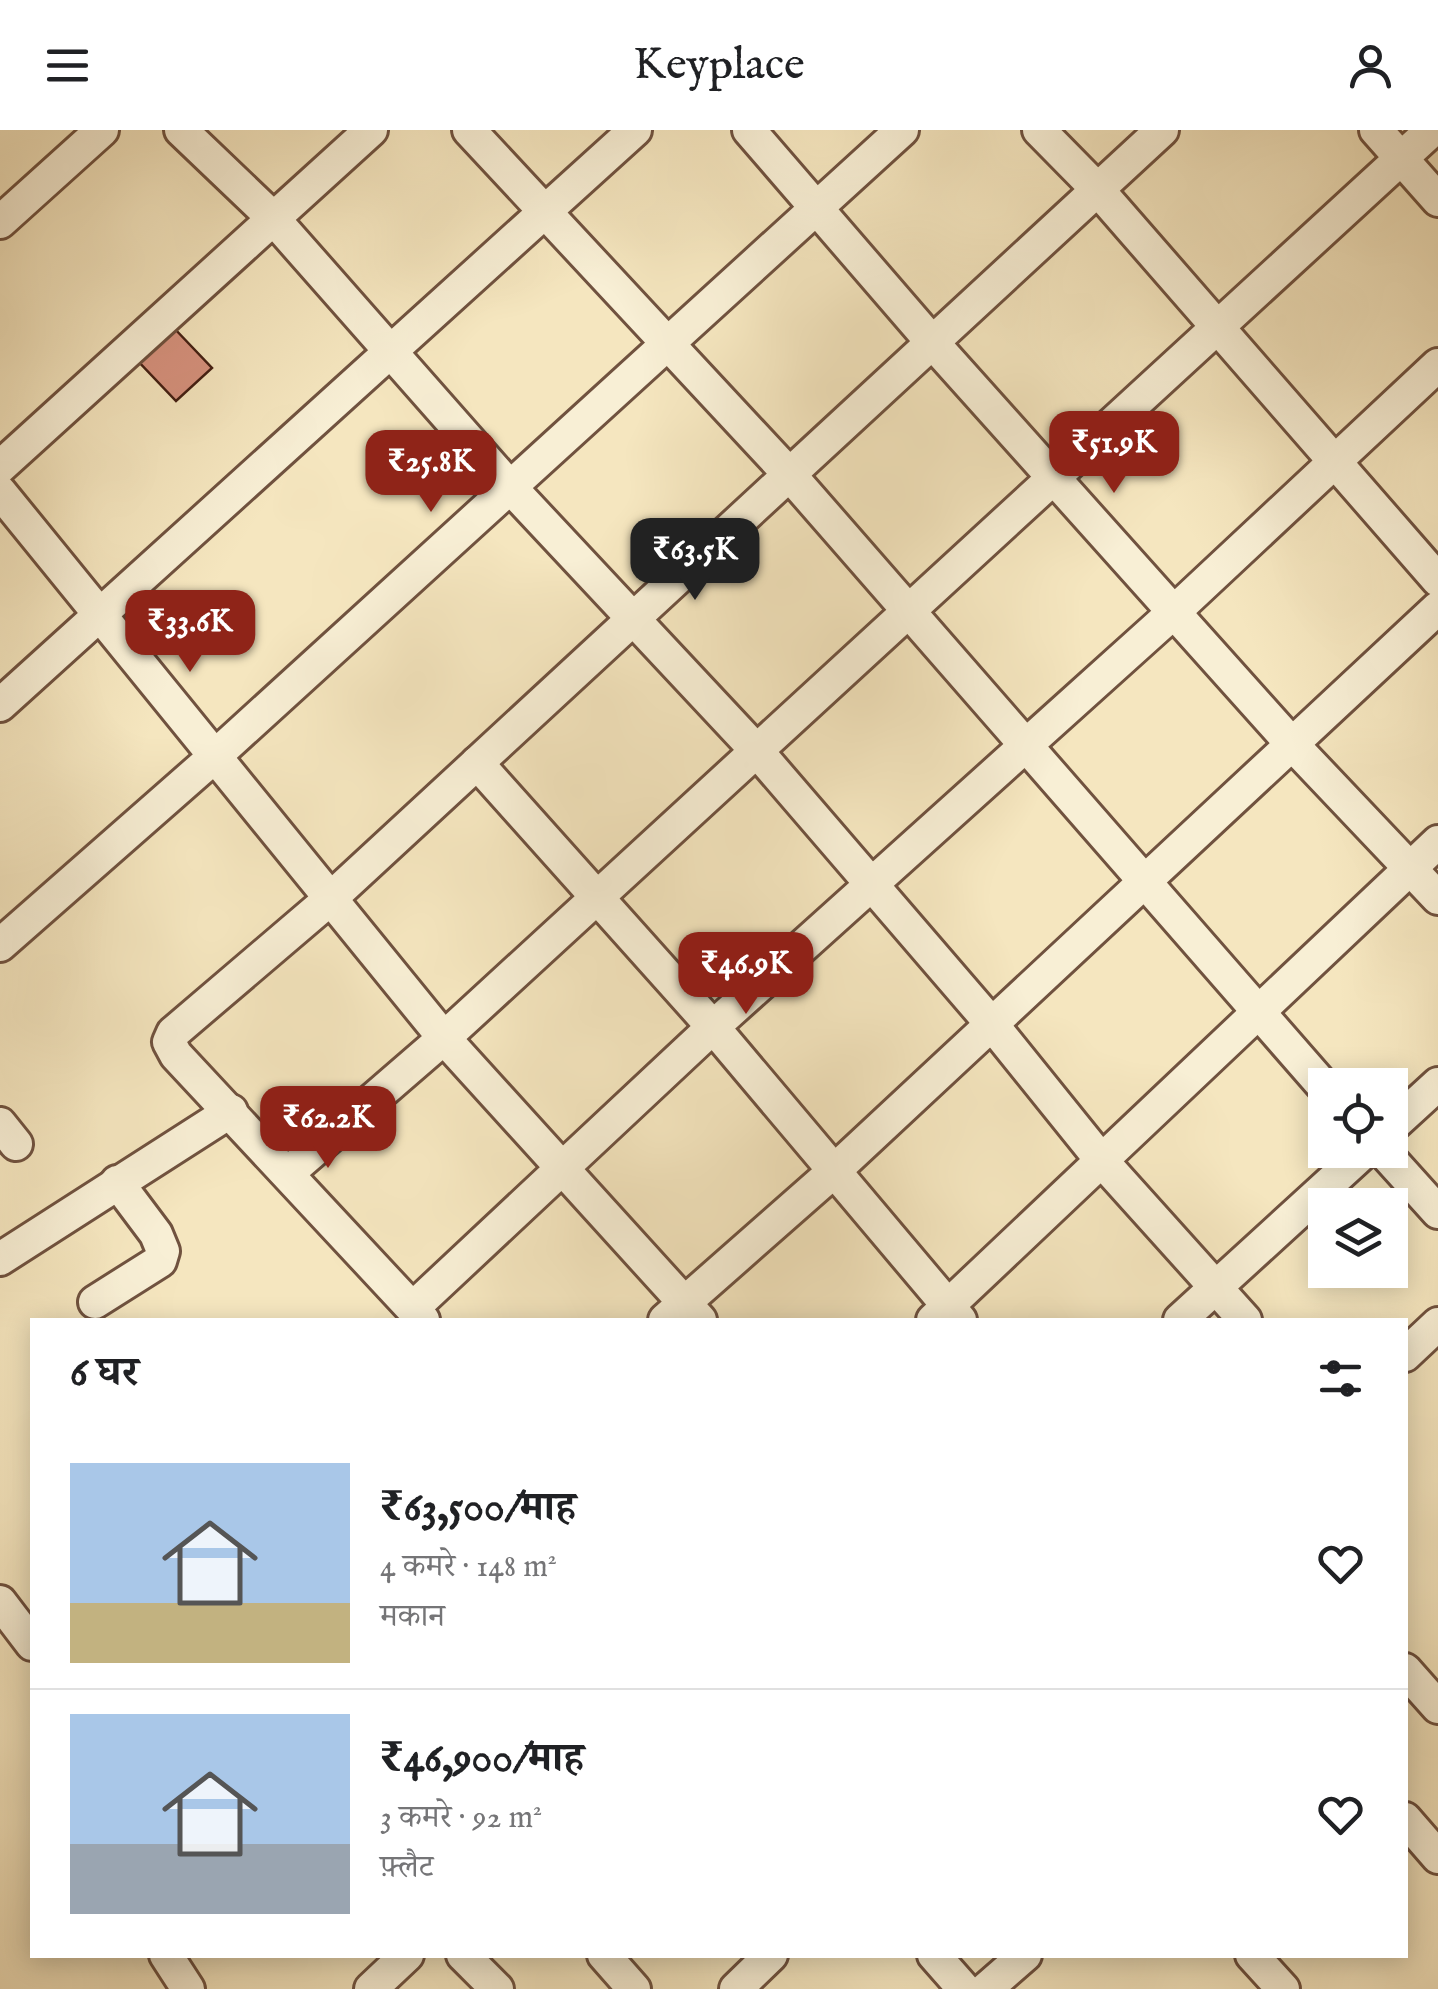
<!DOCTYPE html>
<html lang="hi">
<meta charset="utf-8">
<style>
body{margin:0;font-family:"IM FELL English","Noto Serif Devanagari",serif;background:#f6f6f6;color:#202124;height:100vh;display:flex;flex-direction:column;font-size:38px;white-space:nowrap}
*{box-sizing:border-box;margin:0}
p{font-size:32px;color:#757577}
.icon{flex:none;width:55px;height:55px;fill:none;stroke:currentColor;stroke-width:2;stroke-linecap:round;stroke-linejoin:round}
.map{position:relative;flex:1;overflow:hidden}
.drawer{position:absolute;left:30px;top:1188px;width:1378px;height:640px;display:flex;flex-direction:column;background:#fff;border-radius:0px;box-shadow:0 5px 25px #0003}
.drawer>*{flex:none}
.buttons{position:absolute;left:1308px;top:938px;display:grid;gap:20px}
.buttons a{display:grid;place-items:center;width:100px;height:100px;border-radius:0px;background:#fff;box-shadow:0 5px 25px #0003;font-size:50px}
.price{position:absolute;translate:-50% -85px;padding:0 22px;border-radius:20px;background:#8f2418;color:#fff;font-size:32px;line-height:65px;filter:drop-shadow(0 2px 5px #0008)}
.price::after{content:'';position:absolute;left:50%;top:60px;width:30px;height:22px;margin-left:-15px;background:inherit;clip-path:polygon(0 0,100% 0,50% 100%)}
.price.current{background:#222;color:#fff}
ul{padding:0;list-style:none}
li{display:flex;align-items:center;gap:30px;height:250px;padding:0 40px}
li+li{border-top:2px solid #e0e0e0}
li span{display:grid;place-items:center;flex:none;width:280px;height:200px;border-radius:0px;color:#555}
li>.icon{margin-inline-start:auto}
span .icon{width:120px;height:120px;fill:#fffc;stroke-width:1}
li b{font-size:42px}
h2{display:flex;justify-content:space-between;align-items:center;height:120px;padding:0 40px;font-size:42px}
header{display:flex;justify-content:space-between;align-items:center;height:130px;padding:0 40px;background:#fff;font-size:45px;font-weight:600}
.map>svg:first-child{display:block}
</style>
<header><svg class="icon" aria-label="menu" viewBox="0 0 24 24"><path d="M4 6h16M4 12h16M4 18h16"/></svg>Keyplace<svg class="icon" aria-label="person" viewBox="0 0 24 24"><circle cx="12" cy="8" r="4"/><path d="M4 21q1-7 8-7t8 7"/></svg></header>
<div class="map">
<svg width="1438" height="1859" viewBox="0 0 1438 1859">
<rect width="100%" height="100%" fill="#f5e6bf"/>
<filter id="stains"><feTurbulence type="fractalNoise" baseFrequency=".002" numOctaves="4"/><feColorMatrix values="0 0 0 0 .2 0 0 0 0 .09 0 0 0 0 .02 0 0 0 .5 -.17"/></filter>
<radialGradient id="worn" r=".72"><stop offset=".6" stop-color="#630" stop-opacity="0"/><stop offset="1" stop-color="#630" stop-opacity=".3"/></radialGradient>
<!-- building -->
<polygon fill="#d6927e" stroke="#442014" stroke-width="2.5" points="173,197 212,238 176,271 137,230"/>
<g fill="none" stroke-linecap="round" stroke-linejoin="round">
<!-- minor casing -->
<g stroke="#70523f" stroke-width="38">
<g id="minor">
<polyline points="181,0 272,87 509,356 756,620 990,892 1102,1031 1245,1190"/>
<polyline points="469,0 789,344 1325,958"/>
<polyline points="749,0 932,212 1291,613 1438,768"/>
<polyline points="1039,0 1098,60 1438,450"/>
<polyline points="1376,0 1438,70"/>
<polyline points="0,92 102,0"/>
<polyline points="0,337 371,0"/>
<polyline points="0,362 444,908 700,1190"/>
<polyline points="0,575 635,0"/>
<polyline points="477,633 713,897 960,1190"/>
<polyline points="0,815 214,627 902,0"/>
<polyline points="0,994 16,1014"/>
<polyline points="1390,998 1438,954"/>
<polyline points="1382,1020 1438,1082"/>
<polyline points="288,1043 444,908 1432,0"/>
<polyline points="0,1129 231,981"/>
<polyline points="95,1172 160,1131 163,1121 156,1104 117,1052"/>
<polyline points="413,1178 713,897 1175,481 1438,235"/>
<polyline points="423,1190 176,925 169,912 173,903 330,769 1162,0"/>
<polyline points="665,1190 833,1042 1438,478"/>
<polyline points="933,1190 1438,712"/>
<polyline points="1180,1190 1366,1020"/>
<polyline points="1405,1225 1438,1194"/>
<polyline points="0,1472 32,1514"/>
<polyline points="1405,1540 1438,1577"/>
<polyline points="1405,1689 1438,1727"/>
<polyline points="166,1825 188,1859"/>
<polyline points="463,1825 497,1859"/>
<polyline points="604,1825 634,1859"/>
<polyline points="934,1825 964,1859"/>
<polyline points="1252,1825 1283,1859"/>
<polyline points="371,1859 407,1825"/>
<polyline points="736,1859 771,1825"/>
<polyline points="986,1859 1025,1825"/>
</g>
</g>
<!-- minor -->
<use href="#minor" stroke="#f8efd5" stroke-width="32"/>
</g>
<rect width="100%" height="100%" filter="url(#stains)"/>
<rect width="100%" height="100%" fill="url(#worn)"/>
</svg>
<div class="buttons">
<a><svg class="icon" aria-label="locate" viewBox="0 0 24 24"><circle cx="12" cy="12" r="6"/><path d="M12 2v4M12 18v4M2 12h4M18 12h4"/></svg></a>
<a><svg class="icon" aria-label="layers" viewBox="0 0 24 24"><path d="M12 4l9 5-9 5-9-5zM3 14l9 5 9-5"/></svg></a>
</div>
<b class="price" style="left:1114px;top:366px">₹51.9K</b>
<b class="price" style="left:431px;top:385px">₹25.8K</b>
<b class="price current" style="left:695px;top:473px">₹63.5K</b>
<b class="price" style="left:190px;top:545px">₹33.6K</b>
<b class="price" style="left:746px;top:887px">₹46.9K</b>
<b class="price" style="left:328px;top:1041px">₹62.2K</b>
<section class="drawer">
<h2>6 घर<svg class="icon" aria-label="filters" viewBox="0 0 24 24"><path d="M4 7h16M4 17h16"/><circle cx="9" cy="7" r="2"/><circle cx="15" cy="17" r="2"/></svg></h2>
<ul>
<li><span style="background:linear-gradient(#a9c7e8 70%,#c2b280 0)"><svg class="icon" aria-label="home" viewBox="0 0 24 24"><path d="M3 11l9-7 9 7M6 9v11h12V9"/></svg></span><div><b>₹63,500/माह</b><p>4 कमरे · 148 m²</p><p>मकान</p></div><svg class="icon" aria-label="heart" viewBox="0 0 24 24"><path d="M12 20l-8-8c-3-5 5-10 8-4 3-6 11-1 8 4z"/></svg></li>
<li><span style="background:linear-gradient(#a9c7e8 65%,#9aa5b1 0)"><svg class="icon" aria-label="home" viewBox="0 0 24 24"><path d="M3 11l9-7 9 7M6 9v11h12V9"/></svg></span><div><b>₹46,900/माह</b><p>3 कमरे · 92 m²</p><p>फ़्लैट</p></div><svg class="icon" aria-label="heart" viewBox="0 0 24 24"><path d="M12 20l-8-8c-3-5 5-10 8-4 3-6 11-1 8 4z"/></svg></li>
</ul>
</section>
</div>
